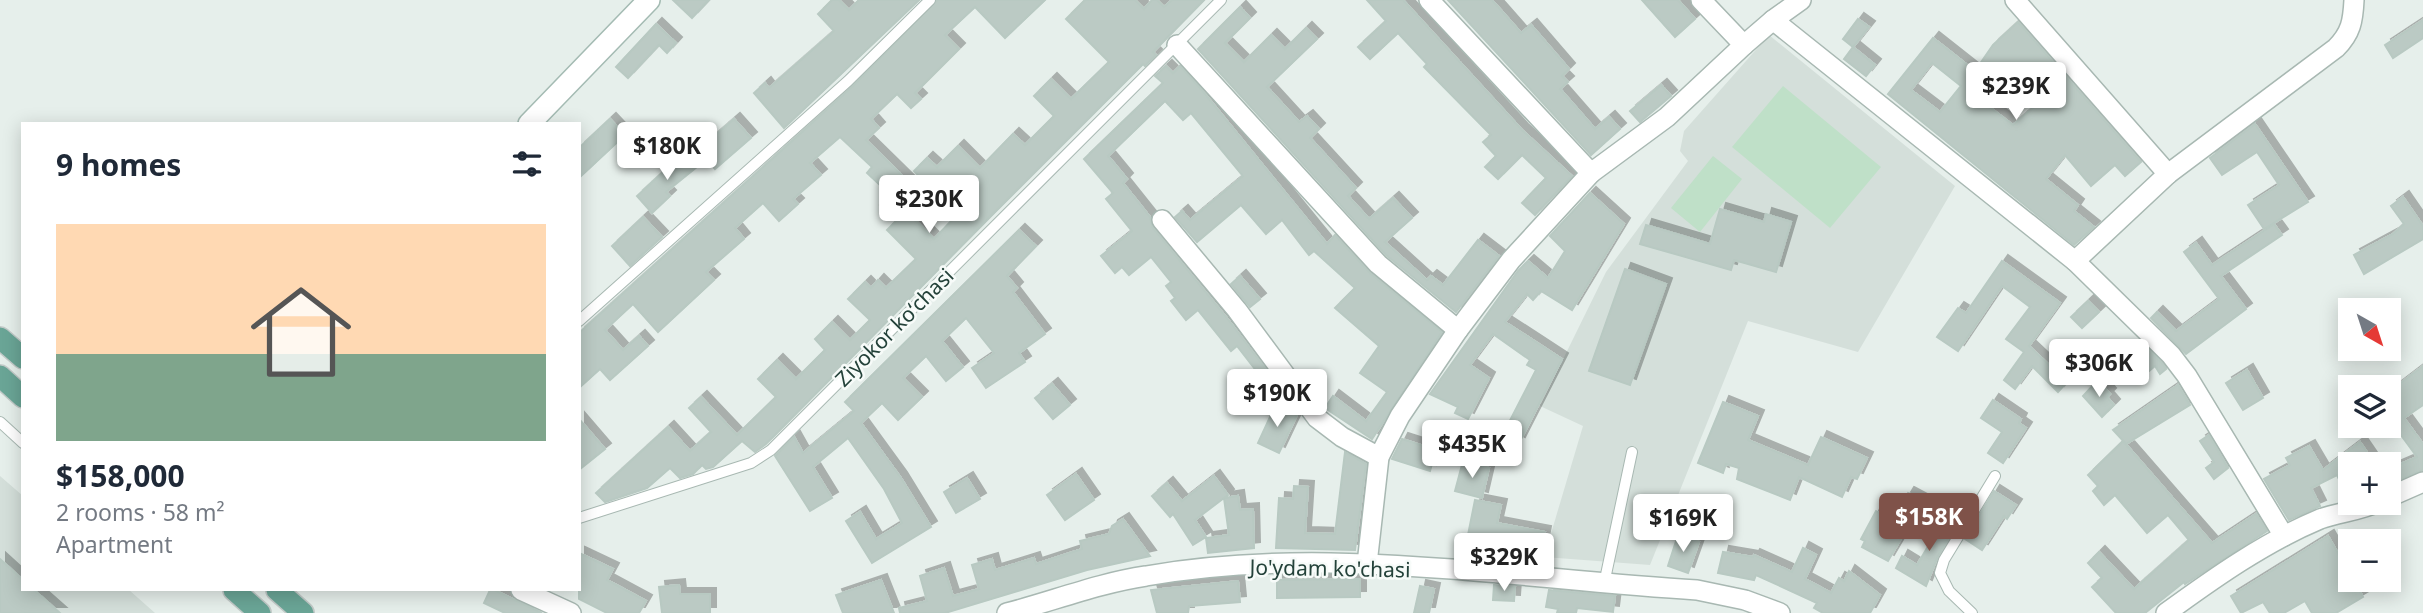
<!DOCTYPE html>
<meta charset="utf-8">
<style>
body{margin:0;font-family:"Noto Sans",sans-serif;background:#f2f2f3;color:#1f2937;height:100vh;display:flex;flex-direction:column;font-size:26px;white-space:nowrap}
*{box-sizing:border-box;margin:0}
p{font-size:23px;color:#747a83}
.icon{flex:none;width:38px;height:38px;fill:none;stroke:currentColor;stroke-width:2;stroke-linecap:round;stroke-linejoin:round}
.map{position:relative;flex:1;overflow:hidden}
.details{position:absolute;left:21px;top:122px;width:560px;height:469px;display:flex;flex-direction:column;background:#fff;border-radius:0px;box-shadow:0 4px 18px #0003}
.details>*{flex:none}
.needle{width:46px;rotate:141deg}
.buttons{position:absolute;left:2338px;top:298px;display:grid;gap:14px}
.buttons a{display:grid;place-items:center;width:63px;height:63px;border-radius:0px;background:#fff;box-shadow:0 4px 18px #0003;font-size:35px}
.price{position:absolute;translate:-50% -60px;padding:0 16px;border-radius:7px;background:#fff;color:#222;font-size:23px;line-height:46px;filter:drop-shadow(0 2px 4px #0008)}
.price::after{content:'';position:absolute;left:50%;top:42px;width:21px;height:16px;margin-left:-10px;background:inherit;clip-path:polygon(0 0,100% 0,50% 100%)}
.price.selected{background:#7f5249;color:#fff}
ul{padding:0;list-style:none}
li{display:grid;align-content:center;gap:14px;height:371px;padding:0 35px}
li+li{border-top:2px solid #e0e1e3}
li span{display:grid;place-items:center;height:217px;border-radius:0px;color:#555}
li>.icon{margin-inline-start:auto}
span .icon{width:126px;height:126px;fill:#fffc;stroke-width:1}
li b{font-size:30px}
h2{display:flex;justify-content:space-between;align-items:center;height:84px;padding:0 35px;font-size:30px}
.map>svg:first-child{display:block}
</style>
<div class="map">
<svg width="2423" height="613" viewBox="0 0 2423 613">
<defs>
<filter id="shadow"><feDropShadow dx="6" dy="-6" stdDeviation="0" flood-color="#0004"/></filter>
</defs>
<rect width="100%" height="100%" fill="#e6efeb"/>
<!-- built -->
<g fill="#d4dfda">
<polygon points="1769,35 1955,186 1858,352 1748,321 1650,565 1544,557 1583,426 1540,406 1606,272 1688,161 1680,151 1684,131"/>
<polygon points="0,476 23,496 23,590 129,590 155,613 0,613"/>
</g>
<!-- green -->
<g fill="#bfe0c8">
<polygon points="1783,86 1881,167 1830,228 1732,147"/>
<polygon points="1713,156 1742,179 1700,232 1671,208"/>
</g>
<!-- building -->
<g fill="#bbcac4" stroke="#b8c9c2" stroke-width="2" fill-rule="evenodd" filter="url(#shadow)">
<polygon points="673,0 709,0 692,18"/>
<polygon points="832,0 839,0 849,10 859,0 919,0 784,128 754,93 765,83 769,88 834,31 818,14"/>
<polygon points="937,0 1045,0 1005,38 975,7 945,35 959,49 915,93 921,99 911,108 897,94 871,119 879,128 866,140 915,188 899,203 867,173 872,167 840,137 810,163 821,175 793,199 798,204 779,221 763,203 735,228 744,239 706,272 714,280 658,332 633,304 605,330 623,350 639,336 648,346 610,380 600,369 579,388 579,333 853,86"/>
<polygon points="1085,0 1135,0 1144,9 1152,0 1157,0 1164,7 1172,0 1204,0 1153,52 1156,55 1145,66 1143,64 988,219 766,444 755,452 742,441 713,467 706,469 702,465 693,474 680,478 670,468 647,488 605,502 596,493 668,427 690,451 711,432 689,408 701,397 737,435 776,397 758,379 777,360 796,379 825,350 815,339 832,322 850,340 870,320 848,299 865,282 871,288 878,280 886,288 916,259 887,230 896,221 880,205 890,195 934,239 957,215 914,171 927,158 937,167 958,146 980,168 1013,134 1025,145 1054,116 1034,96 1051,79 1071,99 1109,62 1066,19"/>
<polygon points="1367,0 1403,0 1522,130 1572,176 1535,215 1522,203 1546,178 1522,155 1498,179 1485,167 1496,156 1483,142 1491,135 1424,67 1427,64 1398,33 1370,59 1358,47 1386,21"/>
<polygon points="1448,0 1492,0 1521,33 1531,25 1569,69 1562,76 1568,82 1560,89 1595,129 1609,117 1620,129 1591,155"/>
<polygon points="1642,0 1678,0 1695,19 1675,37"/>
<polygon points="1240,7 1250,18 1225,43 1244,62 1271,35 1285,49 1306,28 1317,39 1267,87 1299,122 1307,116 1319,129 1310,138 1356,188 1348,196 1369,219 1393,198 1412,218 1385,242 1427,280 1431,276 1443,285 1478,240 1499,256 1456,312 1386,255 1198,49"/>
<polygon points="1858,19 1869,27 1853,47 1843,39"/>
<polygon points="2423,20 2423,38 2393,58 2385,45"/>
<path d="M2018 22 2141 162 2125 176 2115 165 2091 186 2065 155 2046 179 2078 205 2074 211 2094 227 2074 245 1888 94 1933 38 1975 71 1993 45ZM1932 63 1961 86 1940 112 1911 90ZM2011 68 2041 101 2013 125 1983 102Z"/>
<polygon points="656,24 676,43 667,53 659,45 628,78 616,67"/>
<polygon points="1853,47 1875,65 1866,76 1844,59"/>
<polygon points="1166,66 1173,73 1180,66 1201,89 1327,244 1335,235 1370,273 1442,332 1372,439 1325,408 1333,396 1366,421 1387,392 1360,373 1379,346 1335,308 1355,288 1314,251 1309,255 1282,220 1266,234 1241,205 1197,242 1175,217 1182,211 1190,220 1243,176 1191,113 1183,120 1165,101 1108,156 1127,179 1123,183 1150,217 1153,228 1227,318 1268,372 1261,377 1237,346 1231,351 1198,310 1186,320 1171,301 1175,298 1166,286 1171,282 1151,257 1129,275 1122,267 1115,273 1101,256 1132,231 1106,199 1113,193 1084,159 1163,83 1155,76"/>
<polygon points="1661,85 1671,96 1640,122 1630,111"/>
<polygon points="610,119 625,135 579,178 579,148"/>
<polygon points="734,119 751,138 715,169 698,150"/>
<polygon points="2255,124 2308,202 2264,229 2248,205 2279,185 2257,152 2222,175 2210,158"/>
<polygon points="686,151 698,166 666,192 670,196 652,213 637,196"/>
<polygon points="1590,193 1624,224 1572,310 1541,291 1533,300 1527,294 1505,322 1562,359 1519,443 1503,434 1536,370 1527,365 1530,360 1493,334 1470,365 1489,378 1468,419 1455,413 1458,407 1430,394 1518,271 1528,261 1548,278 1565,251 1550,236"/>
<polygon points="2403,197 2423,226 2423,239 2364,274 2354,255 2393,234 2404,224 2391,206"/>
<polygon points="1720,209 1764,222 1766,214 1791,222 1776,272 1734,260 1731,270 1640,244 1646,225 1710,244"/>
<polygon points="643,217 662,237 630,266 612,246"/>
<polygon points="2274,224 2282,235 2221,276 2246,309 2186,354 2151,318 2157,312 2176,331 2219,299 2184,252 2196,243 2212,265"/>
<polygon points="1019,230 1036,246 1007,276 1017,288 1013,292 1045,334 1019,353 1025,362 986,388 972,368 994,353 966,318 942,341 963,367 946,381 926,356 903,378 922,397 898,420 882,403 861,423 901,478 931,527 872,563 846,521 860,512 876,539 902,523 884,489 848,438 813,467 832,498 810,511 775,456 794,437 803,453 854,411 845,402"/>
<polygon points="2002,261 2060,303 2029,346 2067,382 2058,392 2032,366 2015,389 2004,380 2024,352 2006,339 2030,307 2002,286 1958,351 1937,337 1958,308 1966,313"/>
<polygon points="1625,269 1666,284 1630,385 1589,371"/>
<polygon points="1240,276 1260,299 1250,307 1231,284"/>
<polygon points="2088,301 2099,312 2082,328 2071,317"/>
<polygon points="2143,344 2162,363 2166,369 2160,374 2155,366 2148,372 2131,355"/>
<polygon points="2423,366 2423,405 2404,418 2423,444 2423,470 2389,484 2389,469 2417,457 2395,427 2389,431 2389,392"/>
<polygon points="2247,370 2263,398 2243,410 2226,383"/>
<polygon points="2098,380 2110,394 2107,397 2114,405 2102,417 2083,396"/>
<polygon points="1052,384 1070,405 1053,419 1035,398"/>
<polygon points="2178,385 2190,405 2126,444 2113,430"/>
<polygon points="1993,400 2021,419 2019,423 2026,428 2003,463 1988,453 2002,432 1981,418"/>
<polygon points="1723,402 1758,416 1748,440 1808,465 1821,437 1867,458 1857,479 1851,477 1842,497 1799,477 1790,500 1737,479 1739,468 1726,464 1723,473 1698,463"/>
<polygon points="1275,406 1297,415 1279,453 1258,443"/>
<polygon points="579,419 605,449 579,470"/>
<polygon points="2209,435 2228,468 2214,479 2206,468 2214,462 2200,441"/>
<polygon points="1402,439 1436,450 1430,471 1392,459"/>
<polygon points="2123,441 2212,543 2256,514 2267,531 2185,584 2184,582 2145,613 2116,613 2092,587 2102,578 2088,563 2099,552 2134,589 2189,540 2168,515 2147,533 2115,495 2104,505 2093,491 2098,486 2088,475"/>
<polygon points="2360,442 2375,464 2350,464 2350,498 2348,499 2337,475 2311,488 2320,506 2289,520 2264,479 2290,465 2286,458 2309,446 2323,470"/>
<polygon points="1345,452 1366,464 1355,550 1276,548 1279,498 1293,499 1294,486 1308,487 1305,533 1335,534"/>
<polygon points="1463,461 1489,468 1482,498 1455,491"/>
<polygon points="1076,474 1094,500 1065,520 1047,495"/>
<polygon points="1214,476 1228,495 1224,498 1238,496 1240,510 1253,509 1254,548 1208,553 1206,538 1229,535 1224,498 1195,520 1206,537 1193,545 1173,514 1170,517 1152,496 1167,483 1182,501"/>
<polygon points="967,478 980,499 956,513 944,492"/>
<polygon points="1994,491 2016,505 2007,519 2004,516 1982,550 1965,539"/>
<polygon points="1908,493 1923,501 1888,561 1862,547 1865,541 1861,539 1876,511 1892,520"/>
<polygon points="1475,500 1501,505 1497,523 1545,532 1542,547 1494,537 1491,555 1465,550"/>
<polygon points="1947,514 1959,521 1938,556 1926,586 1896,568 1902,556 1917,565"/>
<polygon points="1123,519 1150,556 1087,570 945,613 900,613 899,608 927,601 920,576 944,568 953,596 979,589 972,565 992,559 995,570 1034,558 1036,564 1082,549 1080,541 1109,534 1112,526"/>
<polygon points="1678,535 1699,542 1688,573 1668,566"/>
<polygon points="2328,536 2363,597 2336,613 2312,613 2305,601 2284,613 2270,613 2263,602 2241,613 2231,596"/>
<polygon points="1803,548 1816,555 1805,579 1831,593 1839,578 1844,581 1849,571 1880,595 1870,613 1823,613 1814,608 1817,603 1756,575 1754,580 1718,573 1723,552 1753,557 1754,555 1792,572"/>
<polygon points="579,553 613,569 607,580 646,601 639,613 607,613 579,599"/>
<polygon points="0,559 23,580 23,590 34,590 60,613 0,613"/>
<polygon points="1360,579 1360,597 1277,598 1277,580"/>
<polygon points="881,580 894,613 843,613 836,595"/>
<polygon points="1238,581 1240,602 1189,606 1188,613 1157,613 1151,590"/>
<polygon points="679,585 680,594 710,594 710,613 662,613 659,587"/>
<polygon points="1494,585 1515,587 1514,601 1493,600"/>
<polygon points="1420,586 1434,589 1429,613 1414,613"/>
<polygon points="490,590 494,590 542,613 505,613 484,603"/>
<polygon points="1549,590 1615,596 1613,612 1577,608 1576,613 1557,613 1558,609 1546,607"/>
</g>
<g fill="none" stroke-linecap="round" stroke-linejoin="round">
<!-- lane casing -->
<g stroke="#a8b8b2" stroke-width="12">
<g id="lane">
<polyline points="579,321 848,81 930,0"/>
<polyline points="0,422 23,443"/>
<polyline points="579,518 751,463 771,450 1221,0"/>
<polyline points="1604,584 1632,452"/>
<polyline points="1972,613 1949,591 1940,573 1944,560 1995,476"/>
</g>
</g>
<!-- street casing -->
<g stroke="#a8b8b2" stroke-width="22">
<g id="street">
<polyline points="1429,0 1591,173 1667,117 1744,45"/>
<polyline points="1701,0 1744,45 1773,20"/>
<path d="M1801 0 1773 20 2075 261 2168 174 2336 48C2351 33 2353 21 2354 0"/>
<polyline points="2015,0 2168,174"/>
<polyline points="1177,45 1378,264 1458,330 1511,260 1591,173"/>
<polyline points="1162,220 1237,310 1317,418 1342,437 1379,457"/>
<polyline points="2075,261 2171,355 2187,376 2284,536"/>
<polyline points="2389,497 2423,482"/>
<polyline points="1367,564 1379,457 1400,416 1458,330"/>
<polyline points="521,590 571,613"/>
<path d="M1007 613C1053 601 1099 583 1146 576 1327 544 1515 579 1697 590L1745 600 1780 613"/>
<path d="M2166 613C2214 578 2265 542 2320 519 2339 512 2360 511 2378 502"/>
</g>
</g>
<!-- secondary casing -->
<g stroke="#a4bbb3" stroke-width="24">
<polyline id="secondary" points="529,124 649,0"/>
</g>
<!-- primary casing -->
<g stroke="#c2cac8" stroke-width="24">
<g id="primary">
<polyline points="0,338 23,358"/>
<polyline points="0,376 23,397"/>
<polyline points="234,590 260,613"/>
<polyline points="277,590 303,613"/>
</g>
</g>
<!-- lane -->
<use href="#lane" stroke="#fff" stroke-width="10"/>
<!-- street -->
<use href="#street" stroke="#fff" stroke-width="19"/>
<!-- secondary -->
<use href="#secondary" stroke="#fff" stroke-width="21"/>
<!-- primary -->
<use href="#primary" stroke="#6aa596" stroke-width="21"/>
</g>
<g text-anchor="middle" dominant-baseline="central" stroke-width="5" stroke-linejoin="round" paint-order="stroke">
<!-- street labels -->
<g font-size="21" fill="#24423a" stroke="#f7fbf9">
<text transform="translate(894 327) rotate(-45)">Ziyokor koʻchasi</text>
<text transform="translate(1330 568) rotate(1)">Jo'ydam ko'chasi</text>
</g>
</g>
</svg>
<div class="buttons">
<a><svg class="needle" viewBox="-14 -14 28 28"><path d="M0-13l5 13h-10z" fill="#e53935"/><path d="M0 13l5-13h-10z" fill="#747a83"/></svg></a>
<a><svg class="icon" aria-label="layers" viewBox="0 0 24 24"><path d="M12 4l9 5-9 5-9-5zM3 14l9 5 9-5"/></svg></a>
<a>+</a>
<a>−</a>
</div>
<b class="price" style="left:2016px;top:122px">$239K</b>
<b class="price" style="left:667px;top:182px">$180K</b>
<b class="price" style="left:929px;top:235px">$230K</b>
<b class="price" style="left:2099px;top:399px">$306K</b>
<b class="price" style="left:1277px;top:429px">$190K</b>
<b class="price" style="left:1472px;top:480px">$435K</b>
<b class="price selected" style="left:1929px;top:553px">$158K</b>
<b class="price" style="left:1683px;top:554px">$169K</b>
<b class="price" style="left:1504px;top:593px">$329K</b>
<section class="details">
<h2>9 homes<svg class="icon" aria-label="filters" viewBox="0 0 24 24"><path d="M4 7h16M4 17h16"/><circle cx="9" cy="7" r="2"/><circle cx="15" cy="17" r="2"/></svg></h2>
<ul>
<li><span style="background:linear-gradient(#ffd9b3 60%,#7fa58c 0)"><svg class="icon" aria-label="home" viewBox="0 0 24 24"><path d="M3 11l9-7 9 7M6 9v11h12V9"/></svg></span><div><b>$158,000</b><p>2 rooms · 58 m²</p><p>Apartment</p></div></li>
</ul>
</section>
</div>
